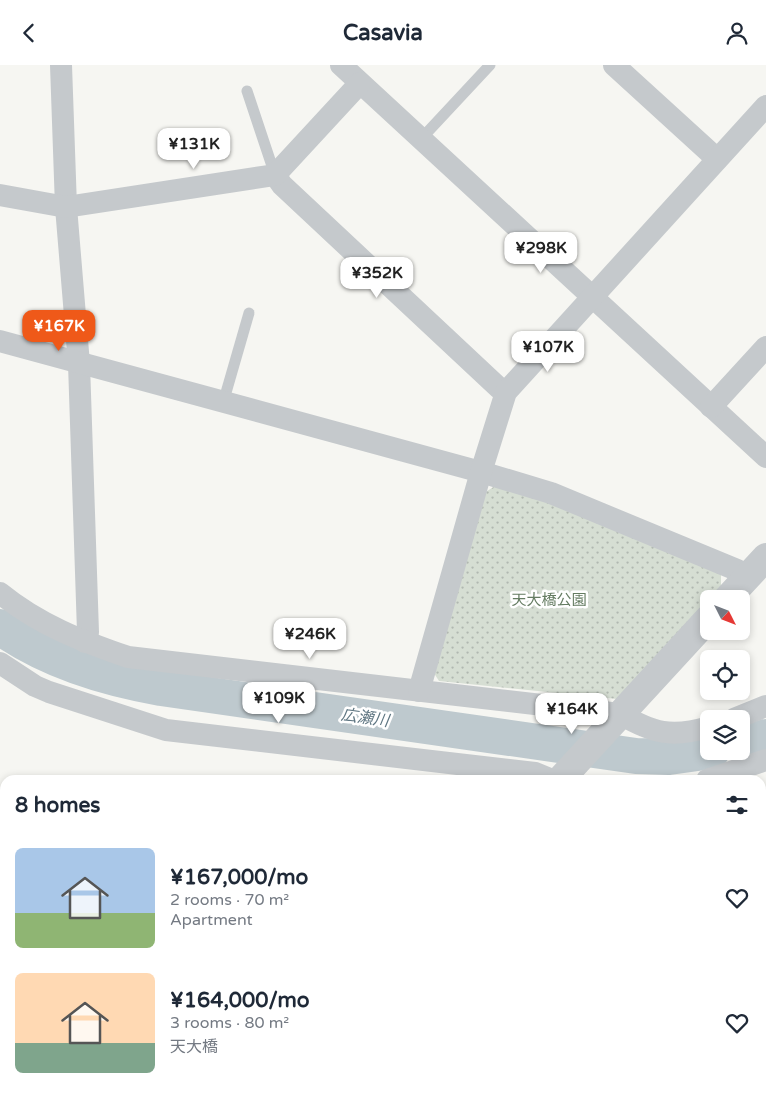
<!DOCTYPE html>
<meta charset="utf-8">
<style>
body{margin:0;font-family:"Varela Round","Noto Sans JP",sans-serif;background:#f2f2f3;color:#1f2937;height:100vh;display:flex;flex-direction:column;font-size:19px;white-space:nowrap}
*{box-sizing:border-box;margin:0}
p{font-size:16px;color:#747a83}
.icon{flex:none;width:28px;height:28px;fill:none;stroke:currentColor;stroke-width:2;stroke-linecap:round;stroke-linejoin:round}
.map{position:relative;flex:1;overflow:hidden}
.details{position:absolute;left:0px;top:710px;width:766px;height:321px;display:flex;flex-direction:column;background:#fff;border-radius:15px 15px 0 0;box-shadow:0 2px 8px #0003}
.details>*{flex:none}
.needle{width:32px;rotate:132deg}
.controls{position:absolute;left:700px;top:525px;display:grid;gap:10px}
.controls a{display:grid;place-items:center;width:50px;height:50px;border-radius:8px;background:#fff;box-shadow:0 2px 8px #0003;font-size:25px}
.price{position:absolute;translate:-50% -42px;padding:0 11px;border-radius:10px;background:#fff;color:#222;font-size:16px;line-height:32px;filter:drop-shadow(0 1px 2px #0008)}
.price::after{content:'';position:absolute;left:50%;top:30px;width:15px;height:11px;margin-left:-8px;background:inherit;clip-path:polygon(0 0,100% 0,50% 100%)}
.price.selected{background:#ef5919;color:#fff}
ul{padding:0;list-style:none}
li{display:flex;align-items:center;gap:15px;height:125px;padding:0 15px}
li span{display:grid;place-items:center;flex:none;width:140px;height:100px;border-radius:8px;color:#555}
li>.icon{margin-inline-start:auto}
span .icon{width:60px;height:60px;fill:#fffc;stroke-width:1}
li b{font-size:21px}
h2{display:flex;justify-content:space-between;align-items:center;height:60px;padding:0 15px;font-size:21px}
header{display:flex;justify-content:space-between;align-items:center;height:65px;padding:0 15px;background:#fff;font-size:22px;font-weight:700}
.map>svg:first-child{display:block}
</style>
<header><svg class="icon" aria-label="back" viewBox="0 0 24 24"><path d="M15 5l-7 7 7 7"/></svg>Casavia<svg class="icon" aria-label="person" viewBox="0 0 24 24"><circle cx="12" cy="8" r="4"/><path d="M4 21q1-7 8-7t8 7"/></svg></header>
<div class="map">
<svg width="766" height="1031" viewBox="0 0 766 1031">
<defs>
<pattern id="green-dots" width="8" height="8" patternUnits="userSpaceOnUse" patternTransform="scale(1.25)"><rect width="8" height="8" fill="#d6ded3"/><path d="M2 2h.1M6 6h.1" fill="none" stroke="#b1b8b1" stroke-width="1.8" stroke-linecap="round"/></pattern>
</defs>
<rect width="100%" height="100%" fill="#f6f6f2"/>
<!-- built -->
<polygon fill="#e6e7e5" points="761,811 766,811 766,1025 761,1024"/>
<!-- green -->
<polygon fill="url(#green-dots)" points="495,421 551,436 721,509 721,522 617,634 439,616 432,605 484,428"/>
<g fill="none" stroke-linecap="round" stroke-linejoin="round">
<!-- river -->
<g stroke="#bec9ce" stroke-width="36">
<path d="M0 562C47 596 104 613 161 623L636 691 669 692 712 686"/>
<polyline points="741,680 766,672"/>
</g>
<!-- primary casing -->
<g stroke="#b8bcc0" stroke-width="29">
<g id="primary">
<polyline points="0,866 5,867"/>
<polyline points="0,908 5,909"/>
<polyline points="306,1026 311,1031"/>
<polyline points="697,1026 717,1031"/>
</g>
</g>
<!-- path -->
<polyline stroke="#bfc0c3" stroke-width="3" stroke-dasharray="2.5 2.5" stroke-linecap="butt" points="649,1026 669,1031"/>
<!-- service -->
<g stroke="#c5c9cc" stroke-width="11">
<polyline points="247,26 275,110"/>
<polyline points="421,74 490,0"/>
<polyline points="223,338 249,248"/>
<polyline points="553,1031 554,1026"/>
</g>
<!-- minor -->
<g stroke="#c5c9cc" stroke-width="22">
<polyline points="61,0 66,142 79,299 88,567 85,577"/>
<polyline points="341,0 766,392"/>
<polyline points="614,0 717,94"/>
<polyline points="275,110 282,120 499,323 506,327"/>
<polyline points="0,130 66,142 275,110 360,18"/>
<polyline points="0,276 481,407 551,428 737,505 746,514"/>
<polyline points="711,342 766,282"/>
<path d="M0 528C38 559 81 576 128 592L620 649C653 668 671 673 709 662"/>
<polyline points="0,598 35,621 49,627 166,665 535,708 552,715"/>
<polyline points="419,626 481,407 506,327 766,41"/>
<polyline points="734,654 766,641"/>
<polyline points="707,715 766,695"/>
<polyline points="129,1026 130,1031"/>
<polyline points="382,1026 385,1031"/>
</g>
<!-- tertiary -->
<g stroke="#c5c9cc" stroke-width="28">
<polyline points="727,534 766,492"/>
<polyline points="560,715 709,553"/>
<polyline points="338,1026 340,1031"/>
</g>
<!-- primary -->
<use href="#primary" stroke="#fff" stroke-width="28"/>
</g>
<g text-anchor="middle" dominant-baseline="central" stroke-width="5" stroke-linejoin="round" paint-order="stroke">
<!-- park labels -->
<g font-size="15" fill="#657c62" stroke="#fff">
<text x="549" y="535">天大橋公園</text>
</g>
<!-- water labels -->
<g font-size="16" font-style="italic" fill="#5f7682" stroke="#fff">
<text transform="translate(365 653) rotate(8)">広瀬川</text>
</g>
</g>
</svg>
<div class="controls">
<a><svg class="needle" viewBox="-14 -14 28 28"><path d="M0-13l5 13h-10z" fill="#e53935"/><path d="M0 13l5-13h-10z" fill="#747a83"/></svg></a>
<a><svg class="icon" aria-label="locate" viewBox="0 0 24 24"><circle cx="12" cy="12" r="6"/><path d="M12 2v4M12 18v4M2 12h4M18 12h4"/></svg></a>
<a><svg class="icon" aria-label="layers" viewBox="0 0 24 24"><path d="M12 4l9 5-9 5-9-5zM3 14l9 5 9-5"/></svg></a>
</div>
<b class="price" style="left:194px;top:105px">¥131K</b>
<b class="price" style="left:541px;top:209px">¥298K</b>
<b class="price" style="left:377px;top:234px">¥352K</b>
<b class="price selected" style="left:59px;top:287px">¥167K</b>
<b class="price" style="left:548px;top:308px">¥107K</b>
<b class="price" style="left:310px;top:595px">¥246K</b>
<b class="price" style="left:279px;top:659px">¥109K</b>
<b class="price" style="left:572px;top:670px">¥164K</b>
<section class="details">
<h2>8 homes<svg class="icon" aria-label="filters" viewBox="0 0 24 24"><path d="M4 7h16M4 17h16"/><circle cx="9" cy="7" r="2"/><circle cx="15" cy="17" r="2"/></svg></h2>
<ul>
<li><span style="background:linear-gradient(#a9c7e8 65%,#8fb573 0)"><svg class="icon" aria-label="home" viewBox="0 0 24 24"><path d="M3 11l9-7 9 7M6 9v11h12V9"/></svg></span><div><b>¥167,000/mo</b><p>2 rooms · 70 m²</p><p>Apartment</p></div><svg class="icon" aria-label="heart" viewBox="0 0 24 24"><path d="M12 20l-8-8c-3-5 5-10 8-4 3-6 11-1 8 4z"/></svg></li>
<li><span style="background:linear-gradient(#ffd9b3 70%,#7fa58c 0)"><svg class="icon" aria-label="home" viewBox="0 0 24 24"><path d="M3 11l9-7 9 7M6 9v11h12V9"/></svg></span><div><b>¥164,000/mo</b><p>3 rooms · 80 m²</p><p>天大橋</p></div><svg class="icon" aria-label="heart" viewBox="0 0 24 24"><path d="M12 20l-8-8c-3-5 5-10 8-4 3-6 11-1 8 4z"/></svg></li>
</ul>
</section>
</div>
